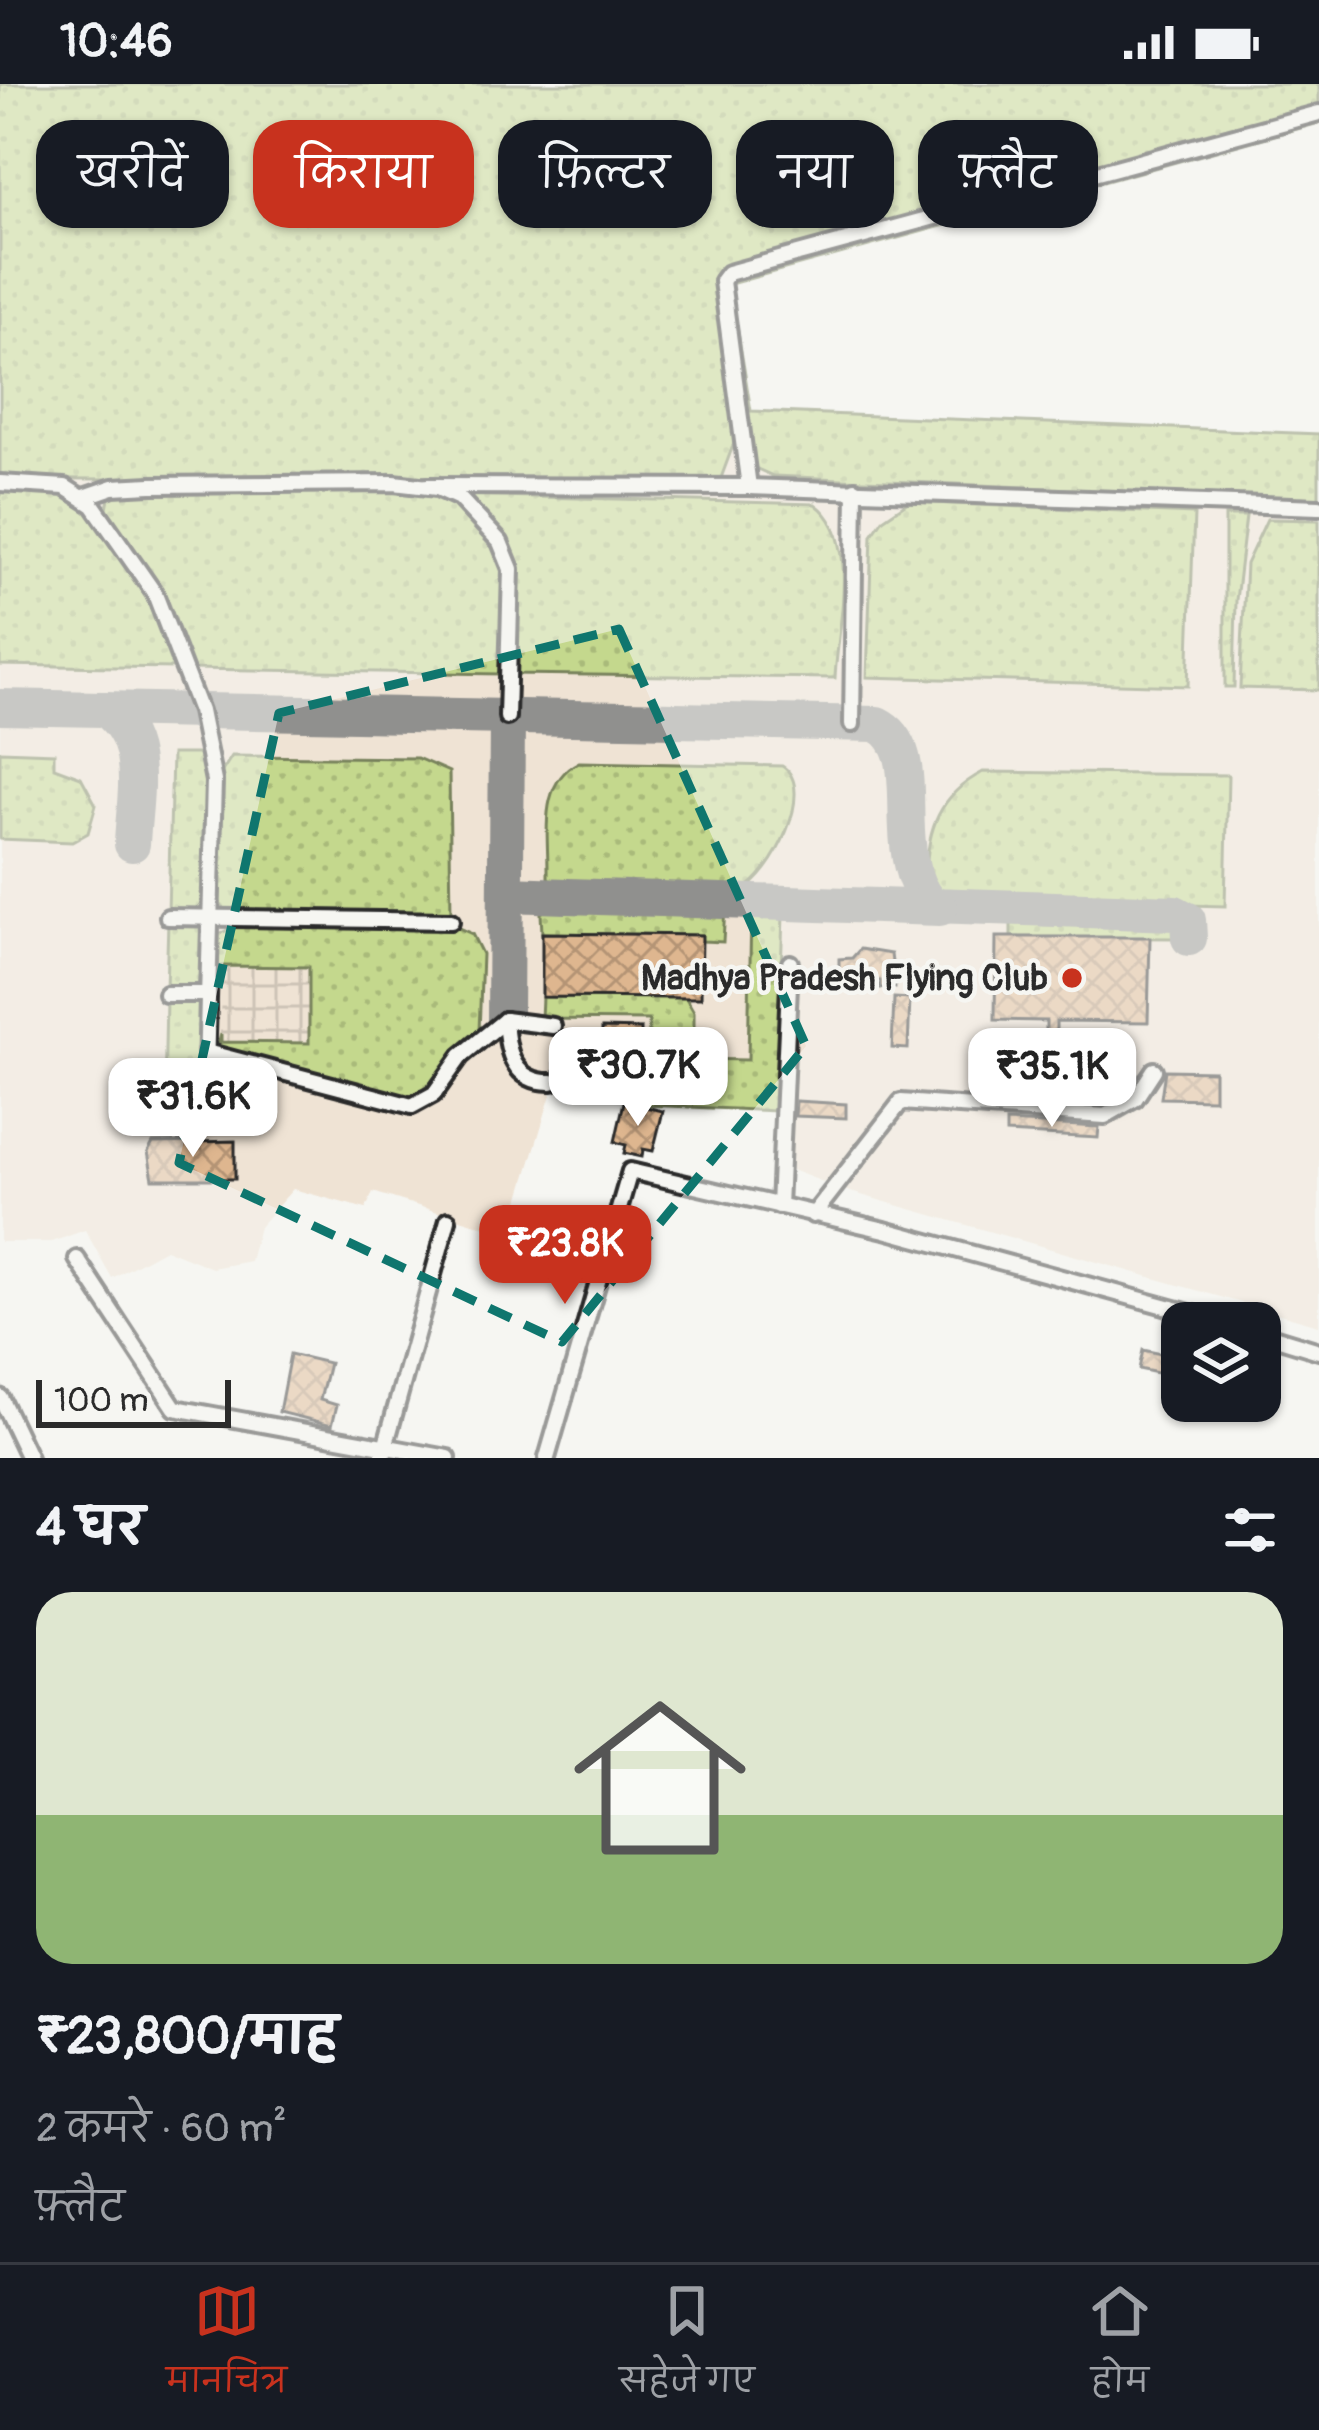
<!DOCTYPE html>
<html lang="hi">
<meta charset="utf-8">
<style>
body{margin:0;font-family:Pangolin,"Playpen Sans Deva",sans-serif;background:#20242c;color:#f1f3f6;height:100vh;display:flex;flex-direction:column;font-size:45px;white-space:nowrap}
*{box-sizing:border-box;margin:0}
p{font-size:39px;color:#9ea1a6}
.icon{flex:none;width:66px;height:66px;fill:none;stroke:currentColor;stroke-width:2;stroke-linecap:round;stroke-linejoin:round}
.map{position:relative;height:1374px;overflow:hidden}
.drawer{display:flex;flex-direction:column;background:#171b24;flex:1}
.drawer>*{flex:none}
.guide{position:absolute;left:36px;top:36px;width:1248px;height:108px;display:flex;gap:24px}
.buttons{position:absolute;left:1161px;top:1218px;display:grid;gap:24px}
.buttons a{display:grid;place-items:center;width:120px;height:120px;border-radius:24px;background:#171b24;box-shadow:0 3px 9px #0004;font-size:60px}
.scale{position:absolute;left:36px;bottom:30px;width:195px;box-sizing:border-box;padding-left:12px;border:6px solid #2b2b2b;border-top:0;font-size:33px;line-height:42px;white-space:nowrap;color:#2b2b2b;-webkit-text-stroke:9px #f6f6f2;paint-order:stroke}
.price{position:absolute;translate:-50% -102px;padding:0 27px;border-radius:24px;background:#fff;color:#222;font-size:39px;line-height:78px;filter:drop-shadow(0 3px 6px #0008)}
.price::after{content:'';position:absolute;left:50%;top:72px;width:36px;height:27px;margin-left:-18px;background:inherit;clip-path:polygon(0 0,100% 0,50% 100%)}
.price.current{background:#c8321e;color:#fff}
ul{padding:0;list-style:none}
li{display:grid;align-content:center;gap:24px;height:636px;padding:0 36px}
li span{display:grid;place-items:center;height:372px;border-radius:36px;color:#555}
li>.icon{margin-inline-start:auto}
span .icon{width:216px;height:216px;fill:#fffc;stroke-width:1}
li b{font-size:51px}
h2{display:flex;justify-content:space-between;align-items:center;height:144px;padding:0 36px;font-size:51px}
.tag{padding:0 42px;border-radius:36px;background:#171b24;box-shadow:0 3px 9px #0004;font-size:42px;line-height:108px}
.tag.current{background:#c8321e;color:#fff}
.status{display:flex;justify-content:space-between;align-items:center;height:84px;padding:0 60px;background:#171b24;direction:ltr}
.status svg{height:33px;fill:currentColor}
.menu{display:flex;justify-content:space-around;align-items:center;height:168px;border-top:3px solid #363941;background:#171b24;font-size:33px;color:#9ea1a6}
.menu a{display:grid;justify-items:center;gap:6px}
.menu .current{color:#c8321e}
.map>svg:first-child{display:block}
</style>
<div class="status"><b>10:46</b><svg viewBox="0 0 49 12"><path d="M0 12V9h3v3zM5 12V6h3v6zM10 12V3h3v9zM15 12V0h3v12zM26 1h20v11H26zM47 4h2v5h-2z"/></svg></div>
<div class="map">
<svg width="1319" height="1374" viewBox="0 0 1319 1374">
<defs>
<pattern id="industrial-grid" width="8" height="8" patternUnits="userSpaceOnUse" patternTransform="scale(3)"><rect width="8" height="8" fill="#efe3d4"/><path d="M0 4h8M4 0v8" fill="none" stroke="#cdc3b6"/></pattern>
<pattern id="grass-dots" width="8" height="8" patternUnits="userSpaceOnUse" patternTransform="scale(3)"><rect width="8" height="8" fill="#c4d88d"/><path d="M2 2h.1M6 6h.1" fill="none" stroke="#a9ba7a" stroke-width="1.8" stroke-linecap="round"/></pattern>
<pattern id="building-cross-hatch" width="8" height="8" patternUnits="userSpaceOnUse" patternTransform="scale(3)"><rect width="8" height="8" fill="#deb68f"/><path d="M0 0l8 8M0 8l8-8" fill="none" stroke="#b49475"/></pattern>
</defs>
<rect width="100%" height="100%" fill="#f6f6f2"/>
<filter id="ink" filterUnits="userSpaceOnUse"><feTurbulence type="fractalNoise" baseFrequency=".00833" numOctaves="2"/><feDisplacementMap in="SourceGraphic" scale="24" xChannelSelector="R" yChannelSelector="G"/><feConvolveMatrix kernelMatrix="1 2 1 2 8 2 1 2 1" color-interpolation-filters="sRGB"/></filter>
<g filter="url(#ink)">
<!-- built -->
<polygon fill="#efe3d4" points="0,0 1319,0 1319,39 730,200 751,327 1319,350 1319,1241 847,1107 773,1079 776,1028 648,1021 648,1008 552,1007 509,1150 373,1108 366,1125 293,1105 259,1143 250,1177 212,1184 165,1165 112,1194 85,1146 52,1158 0,1158"/>
<!-- industrial -->
<polygon fill="url(#industrial-grid)" points="221,882 310,883 309,959 220,958"/>
<!-- grass -->
<g fill="url(#grass-dots)" stroke="#78825c" stroke-width="3">
<polygon points="0,0 1319,0 1319,23 720,188 716,199 735,356 721,394 0,395"/>
<polygon points="1319,34 1319,39 730,200 751,327 1319,350 1319,416 773,392 753,383 726,196"/>
<path d="M416 404C516 430 512 504 501 590L191 585 160 506 106 429 109 414 121 407Z"/>
<path d="M0 405C20 407 48 403 66 411 117 433 160 534 173 584L0 581Z"/>
<path d="M459 411 815 420C862 453 837 544 835 594L510 590 516 492Z"/>
<polygon points="908,418 1194,430 1188,602 867,593 872,451 883,435"/>
<polygon points="1225,432 1246,432 1236,516 1234,603 1225,603"/>
<polygon points="1267,435 1319,436 1319,606 1240,604 1246,480"/>
<polygon points="0,667 54,669 54,683 81,693 96,721 88,749 72,758 0,755"/>
<polygon points="172,670 202,670 208,682 200,830 168,830"/>
<polygon points="232,672 417,674 449,688 451,832 226,829 217,813 221,689"/>
<path d="M579 678 782 682C818 704 771 793 742 806L554 802 548 793C549 752 537 699 579 678Z"/>
<path d="M983 688 1228 691 1225 822 951 815 926 793C927 745 939 711 983 688Z"/>
<polygon points="554,822 725,823 723,858 702,857 701,851 542,849 541,829"/>
<polygon points="751,830 783,831 776,1027 648,1021 649,936 541,935 542,913 686,914 694,928 694,975 748,976"/>
<polygon points="1011,833 1163,837 1176,843 1177,854 1011,853"/>
<polygon points="168,837 204,843 198,904 166,906"/>
<polygon points="243,839 454,842 472,850 482,870 479,948 426,1012 407,1017 217,966 221,950 221,958 309,959 309,883 222,882 221,896 214,874 217,851"/>
<polygon points="166,914 202,917 200,1021 170,1021 164,1016"/>
</g>
<g fill="none" stroke-linecap="round" stroke-linejoin="round">
<!-- taxiway -->
<g stroke="#90908e" stroke-width="36">
<path d="M0 623 877 640C932 667 882 765 931 821L1175 829 1188 836 1189 854"/>
<path d="M105 625C149 657 134 712 132 760"/>
<polyline points="506,810 940,824"/>
<polyline points="505,936 507,633"/>
</g>
</g>
<!-- building -->
<g fill="url(#building-cross-hatch)" stroke="#2b2b2b" stroke-width="3">
<polygon points="542,849 702,851 701,914 542,913"/>
<polygon points="996,853 1150,853 1148,938 1056,937 1056,957 1062,957 1069,988 1060,988 1060,995 1034,996 1027,968 1040,968 1040,959 1046,959 1046,937 995,936"/>
<polygon points="860,865 891,870 895,904 880,904 880,897 839,897 839,875 852,874"/>
<polygon points="894,914 910,915 908,965 892,964"/>
<polygon points="602,944 641,945 641,974 575,976 575,990 555,987 555,953 575,952 575,961 602,961"/>
<polygon points="1165,986 1214,987 1214,1015 1161,1014"/>
<polygon points="796,1017 846,1020 846,1034 795,1032"/>
<polygon points="624,1018 663,1027 653,1067 643,1065 642,1073 624,1069 626,1061 615,1058"/>
<polygon points="1006,1038 1099,1043 1098,1054 1006,1049"/>
<polygon points="235,1057 235,1095 153,1095 148,1068 153,1059"/>
<polygon points="1143,1266 1180,1274 1176,1293 1139,1285"/>
<polygon points="290,1270 329,1279 320,1316 337,1321 332,1341 279,1328"/>
</g>
<g fill="none" stroke-linecap="round" stroke-linejoin="round">
<!-- minor casing -->
<g stroke="#2b2b2b" stroke-width="22">
<g id="minor">
<polyline points="0,399 65,403 93,421 155,510 200,627 214,697 205,1023"/>
<polyline points="427,402 749,403 1319,423"/>
<polyline points="749,403 722,197 728,189 1319,29"/>
<polyline points="84,413 113,403 151,401 394,399 437,404 459,414 500,458 511,485 507,633"/>
<polyline points="852,640 855,405"/>
<polyline points="168,833 451,837"/>
<polyline points="166,910 208,910"/>
<path d="M505 936C507 968 513 999 552 998"/>
<polyline points="505,936 553,942"/>
<polyline points="206,968 412,1022 434,1010 461,972 505,936"/>
<polyline points="779,1122 790,879"/>
<polyline points="813,1131 901,1018 1105,1032 1135,1015 1154,986"/>
<polyline points="77,1175 175,1324 448,1374"/>
<polyline points="1260,1249 1319,1267"/>
<polyline points="0,1313 29,1374"/>
<polyline points="382,1374 448,1136"/>
<polyline points="547,1374 630,1087 885,1146 1227,1239"/>
</g>
</g>
<!-- minor -->
<use href="#minor" stroke="#f6f6f2" stroke-width="14"/>
</g>
</g>
<!-- marked area -->
<path d="M0 0H1319V1374H0ZM619 545 806 962 562 1258 179 1079 279 629Z" fill="#f6f6f2" fill-opacity=".55" fill-rule="evenodd"/>
<path fill="none" stroke="#0f766e" stroke-width="9" stroke-dasharray="24 15" stroke-linejoin="round" d="M619 545 806 962 562 1258 179 1079 279 629Z"/>
<!-- markers -->
<circle fill="#c8321e" stroke="#f6f6f2" stroke-width="4.5" cx="1072" cy="894" r="12"/>
<g text-anchor="middle" dominant-baseline="central" stroke-width="9" stroke-linejoin="round" paint-order="stroke">
<!-- poi labels -->
<g font-size="36" font-weight="bold" fill="#2b2b2b" stroke="#f6f6f2" text-anchor="end">
<text x="1048" y="894">Madhya Pradesh Flying Club</text>
</g>
</g>
</svg>
<div class="buttons">
<a><svg class="icon" aria-label="layers" viewBox="0 0 24 24"><path d="M12 4l9 5-9 5-9-5zM3 14l9 5 9-5"/></svg></a>
</div>
<div class="scale">100 m</div>
<b class="price" style="left:638px;top:1045px">₹30.7K</b>
<b class="price" style="left:1052px;top:1046px">₹35.1K</b>
<b class="price" style="left:193px;top:1076px">₹31.6K</b>
<b class="price current" style="left:565px;top:1223px">₹23.8K</b>
<div class="guide">
<a class="tag">खरीदें</a>
<a class="tag current">किराया</a>
<a class="tag">फ़िल्टर</a>
<a class="tag">नया</a>
<a class="tag">फ़्लैट</a>
</div>
</div>
<section class="drawer">
<h2>4 घर<svg class="icon" aria-label="filters" viewBox="0 0 24 24"><path d="M4 7h16M4 17h16"/><circle cx="9" cy="7" r="2"/><circle cx="15" cy="17" r="2"/></svg></h2>
<ul>
<li><span style="background:linear-gradient(#dfe7d0 60%,#8fb573 0)"><svg class="icon" aria-label="home" viewBox="0 0 24 24"><path d="M3 11l9-7 9 7M6 9v11h12V9"/></svg></span><div><b>₹23,800/माह</b><p>2 कमरे · 60 m²</p><p>फ़्लैट</p></div></li>
</ul>
</section>
<nav class="menu">
<a class="current"><svg class="icon" aria-label="map" viewBox="0 0 24 24"><path d="M3 6l6-2 6 2 6-2v14l-6 2-6-2-6 2zM9 4v14M15 6v14"/></svg>मानचित्र</a>
<a><svg class="icon" aria-label="saved" viewBox="0 0 24 24"><path d="M7 4h10v16l-5-4-5 4z"/></svg>सहेजे गए</a>
<a><svg class="icon" aria-label="home" viewBox="0 0 24 24"><path d="M3 11l9-7 9 7M6 9v11h12V9"/></svg>होम</a>
</nav>
